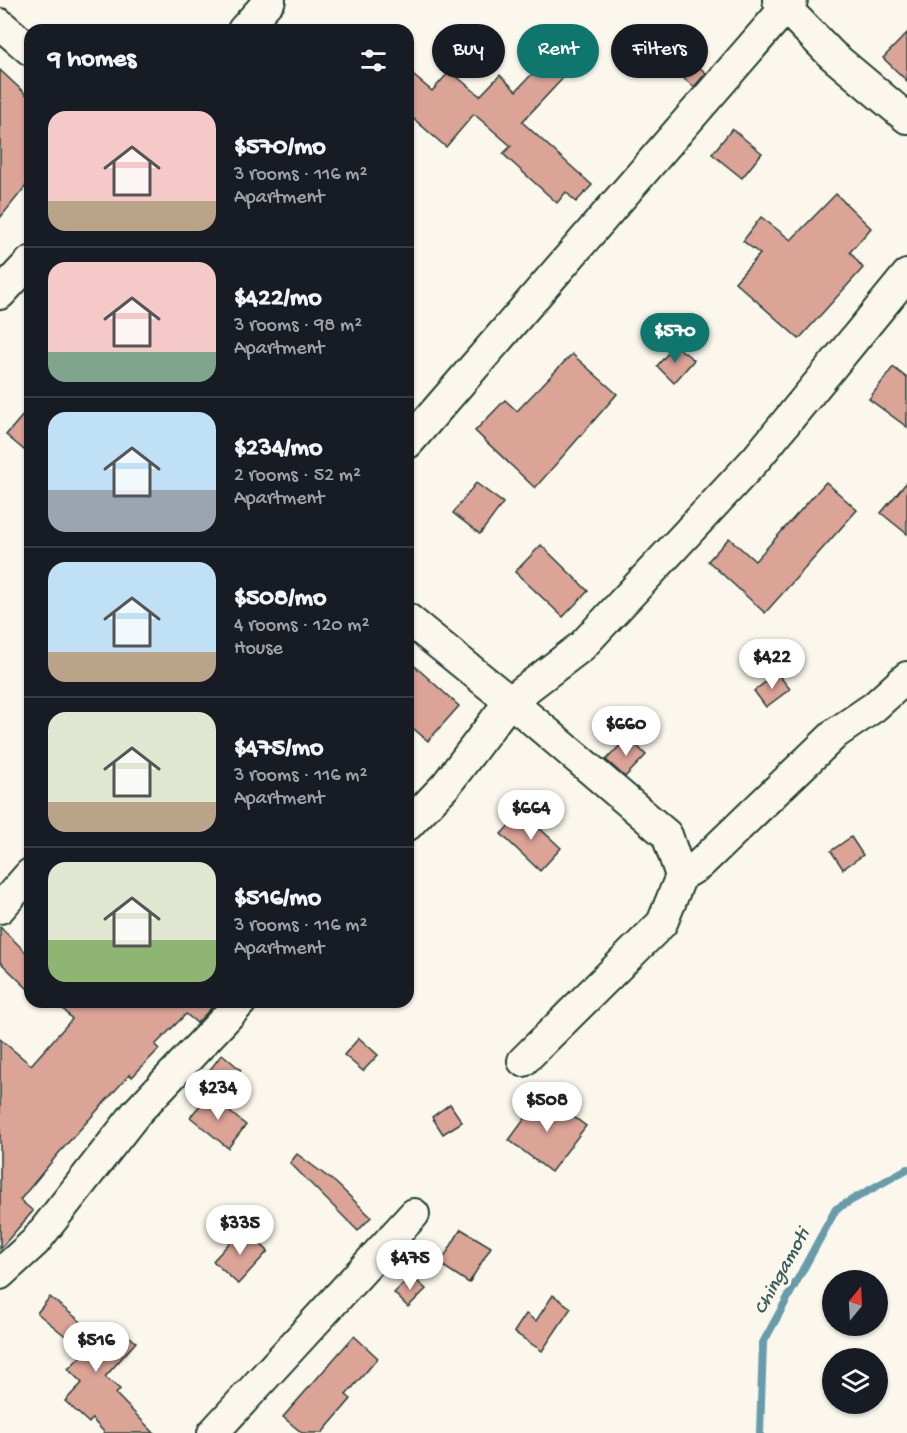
<!DOCTYPE html>
<meta charset="utf-8">
<style>
body{margin:0;font-family:"Gochi Hand",sans-serif;background:#20242c;color:#f1f3f6;height:100vh;display:flex;flex-direction:column;font-size:22px;white-space:nowrap}
*{box-sizing:border-box;margin:0}
p{font-size:20px;color:#9ea1a6}
.icon{flex:none;width:33px;height:33px;fill:none;stroke:currentColor;stroke-width:2;stroke-linecap:round;stroke-linejoin:round}
.map{position:relative;flex:1;overflow:hidden}
.drawer{position:absolute;left:24px;top:24px;width:390px;height:984px;display:flex;flex-direction:column;background:#171b24;border-radius:18px;box-shadow:0 2px 4px #0004}
.drawer>*{flex:none}
.top-card{position:absolute;left:432px;top:24px;width:384px;height:54px;display:flex;gap:12px}
.needle{width:39px;rotate:18deg}
.fabs{position:absolute;left:822px;top:1270px;display:grid;gap:12px}
.fabs a{display:grid;place-items:center;width:66px;height:66px;border-radius:50%;background:#171b24;box-shadow:0 2px 4px #0004;font-size:30px}
.price{position:absolute;translate:-50% -51px;padding:0 14px;border-radius:21px;background:#fff;color:#222;font-size:20px;line-height:39px;filter:drop-shadow(0 2px 3px #0008)}
.price::after{content:'';position:absolute;left:50%;top:36px;width:18px;height:14px;margin-left:-9px;background:inherit;clip-path:polygon(0 0,100% 0,50% 100%)}
.price.on{background:#0f766e;color:#fff}
ul{padding:0;list-style:none}
li{display:flex;align-items:center;gap:18px;height:150px;padding:0 24px}
li+li{border-top:2px solid #363941}
li span{display:grid;place-items:center;flex:none;width:168px;height:120px;border-radius:18px;color:#555}
li>.icon{margin-inline-start:auto}
span .icon{width:72px;height:72px;fill:#fffc;stroke-width:1}
li b{font-size:26px}
h2{display:flex;justify-content:space-between;align-items:center;height:72px;padding:0 24px;font-size:26px}
.pill{padding:0 21px;border-radius:27px;background:#171b24;box-shadow:0 2px 4px #0004;font-size:21px;line-height:54px}
.pill.on{background:#0f766e;color:#fff}
.map>svg:first-child{display:block}
</style>
<div class="map">
<svg width="907" height="1433" viewBox="0 0 907 1433">
<rect width="100%" height="100%" fill="#fbf7ec"/>
<filter id="ink" filterUnits="userSpaceOnUse"><feTurbulence type="fractalNoise" baseFrequency=".0167" numOctaves="2"/><feDisplacementMap in="SourceGraphic" scale="12" xChannelSelector="R" yChannelSelector="G"/><feConvolveMatrix kernelMatrix="1 2 1 2 8 2 1 2 1" color-interpolation-filters="sRGB"/></filter>
<g filter="url(#ink)">
<g fill="none" stroke-linecap="round" stroke-linejoin="round">
<!-- stream -->
<polyline stroke="#689cab" stroke-width="8" points="760,1433 763,1343 836,1209 907,1169"/>
</g>
<!-- building -->
<g fill="#dca397" stroke="#1f3d34" stroke-width="1.5">
<polygon points="907,33 907,81 883,58"/>
<polygon points="545,60 564,77 522,122 592,185 576,202 566,192 557,203 503,154 511,146 474,114 446,147 408,114 408,71 432,91 450,71 480,96 500,75 516,91"/>
<polygon points="691,60 706,73 694,87 678,74"/>
<polygon points="0,70 30,98 30,181 0,218"/>
<polygon points="732,129 762,153 742,178 712,154"/>
<polygon points="836,194 871,228 850,252 863,268 799,339 735,282 760,254 743,241 761,217 791,240"/>
<polygon points="675,345 694,360 674,383 657,366"/>
<polygon points="572,354 617,394 535,488 475,431 505,400 517,411"/>
<polygon points="893,367 907,378 907,427 869,399"/>
<polygon points="30,407 30,455 6,435"/>
<polygon points="826,482 857,510 765,613 708,561 729,538 755,561"/>
<polygon points="907,482 907,534 881,513"/>
<polygon points="476,483 503,503 480,534 453,513"/>
<polygon points="541,545 588,591 563,617 515,572"/>
<polygon points="408,660 459,706 428,741 408,724"/>
<polygon points="777,673 790,689 766,707 754,691"/>
<polygon points="628,737 646,755 625,777 606,760"/>
<polygon points="522,812 561,848 540,871 501,834"/>
<polygon points="851,837 863,855 843,869 831,851"/>
<polygon points="0,927 30,956 30,991 0,962"/>
<polygon points="57,1002 217,1002 197,1023 186,1014 155,1045 159,1049 132,1077 130,1074 58,1154 20,1200 33,1211 0,1249 0,1039 31,1065 72,1019"/>
<polygon points="359,1038 378,1055 363,1071 344,1055"/>
<polygon points="222,1054 241,1070 225,1090 206,1075"/>
<polygon points="543,1094 586,1126 551,1172 509,1140"/>
<polygon points="209,1095 246,1125 228,1148 190,1117"/>
<polygon points="450,1104 462,1122 443,1134 432,1117"/>
<polygon points="297,1154 336,1183 371,1217 358,1231 290,1163"/>
<polygon points="243,1228 268,1251 238,1284 213,1261"/>
<polygon points="461,1229 491,1247 469,1283 440,1264"/>
<polygon points="411,1276 426,1289 408,1307 394,1293"/>
<polygon points="553,1295 571,1308 542,1351 514,1332 526,1314 536,1321"/>
<polygon points="50,1297 109,1344 121,1330 136,1342 105,1377 120,1389 116,1394 154,1433 105,1433 92,1419 89,1423 65,1401 82,1383 68,1369 85,1352 37,1313"/>
<polygon points="354,1336 378,1358 346,1395 351,1399 322,1433 302,1433 283,1417"/>
</g>
<g fill="none" stroke-linecap="round" stroke-linejoin="round">
<!-- street casing -->
<g stroke="#1f3d34" stroke-width="34">
<g id="street">
<polyline points="778,0 832,55 907,118"/>
<polyline points="0,24 30,50"/>
<polyline points="243,30 270,0"/>
<polyline points="0,294 30,262"/>
<polyline points="408,443 792,0"/>
<polyline points="408,619 535,722 667,835 681,876 699,865 836,733 874,707 907,677"/>
<polyline points="408,825 446,785 509,702 582,646 756,459 907,275"/>
<polyline points="0,908 30,874"/>
<polyline points="523,1061 662,923 681,876"/>
<polyline points="0,1274 35,1242 137,1112 241,1002"/>
<polyline points="213,1433 414,1214"/>
</g>
</g>
<!-- street -->
<use href="#street" stroke="#fbf7ec" stroke-width="30"/>
</g>
</g>
<g text-anchor="middle" dominant-baseline="central" stroke-width="6" stroke-linejoin="round" paint-order="stroke">
<!-- water labels -->
<g font-size="20" font-style="italic" fill="#375d5c" stroke="#fbf7ec">
<text transform="translate(783 1272) rotate(-61)">Chingamoti</text>
</g>
</g>
</svg>
<div class="fabs">
<a><svg class="needle" viewBox="-14 -14 28 28"><path d="M0-13l5 13h-10z" fill="#e53935"/><path d="M0 13l5-13h-10z" fill="#9ea1a6"/></svg></a>
<a><svg class="icon" aria-label="layers" viewBox="0 0 24 24"><path d="M12 4l9 5-9 5-9-5zM3 14l9 5 9-5"/></svg></a>
</div>
<b class="price on" style="left:675px;top:364px">$570</b>
<b class="price" style="left:772px;top:690px">$422</b>
<b class="price" style="left:626px;top:757px">$660</b>
<b class="price" style="left:531px;top:841px">$664</b>
<b class="price" style="left:218px;top:1121px">$234</b>
<b class="price" style="left:547px;top:1133px">$508</b>
<b class="price" style="left:240px;top:1256px">$335</b>
<b class="price" style="left:410px;top:1291px">$475</b>
<b class="price" style="left:96px;top:1373px">$516</b>
<div class="top-card">
<a class="pill">Buy</a>
<a class="pill on">Rent</a>
<a class="pill">Filters</a>
</div>
<section class="drawer">
<h2>9 homes<svg class="icon" aria-label="filters" viewBox="0 0 24 24"><path d="M4 7h16M4 17h16"/><circle cx="9" cy="7" r="2"/><circle cx="15" cy="17" r="2"/></svg></h2>
<ul>
<li><span style="background:linear-gradient(#f6c9c9 75%,#b9a48a 0)"><svg class="icon" aria-label="home" viewBox="0 0 24 24"><path d="M3 11l9-7 9 7M6 9v11h12V9"/></svg></span><div><b>$570/mo</b><p>3 rooms · 116 m²</p><p>Apartment</p></div></li>
<li><span style="background:linear-gradient(#f6c9c9 75%,#7fa58c 0)"><svg class="icon" aria-label="home" viewBox="0 0 24 24"><path d="M3 11l9-7 9 7M6 9v11h12V9"/></svg></span><div><b>$422/mo</b><p>3 rooms · 98 m²</p><p>Apartment</p></div></li>
<li><span style="background:linear-gradient(#bfe0f5 65%,#9aa5b1 0)"><svg class="icon" aria-label="home" viewBox="0 0 24 24"><path d="M3 11l9-7 9 7M6 9v11h12V9"/></svg></span><div><b>$234/mo</b><p>2 rooms · 52 m²</p><p>Apartment</p></div></li>
<li><span style="background:linear-gradient(#bfe0f5 75%,#b9a48a 0)"><svg class="icon" aria-label="home" viewBox="0 0 24 24"><path d="M3 11l9-7 9 7M6 9v11h12V9"/></svg></span><div><b>$508/mo</b><p>4 rooms · 120 m²</p><p>House</p></div></li>
<li><span style="background:linear-gradient(#dfe7d0 75%,#b9a48a 0)"><svg class="icon" aria-label="home" viewBox="0 0 24 24"><path d="M3 11l9-7 9 7M6 9v11h12V9"/></svg></span><div><b>$475/mo</b><p>3 rooms · 116 m²</p><p>Apartment</p></div></li>
<li><span style="background:linear-gradient(#dfe7d0 65%,#8fb573 0)"><svg class="icon" aria-label="home" viewBox="0 0 24 24"><path d="M3 11l9-7 9 7M6 9v11h12V9"/></svg></span><div><b>$516/mo</b><p>3 rooms · 116 m²</p><p>Apartment</p></div></li>
</ul>
</section>
</div>
